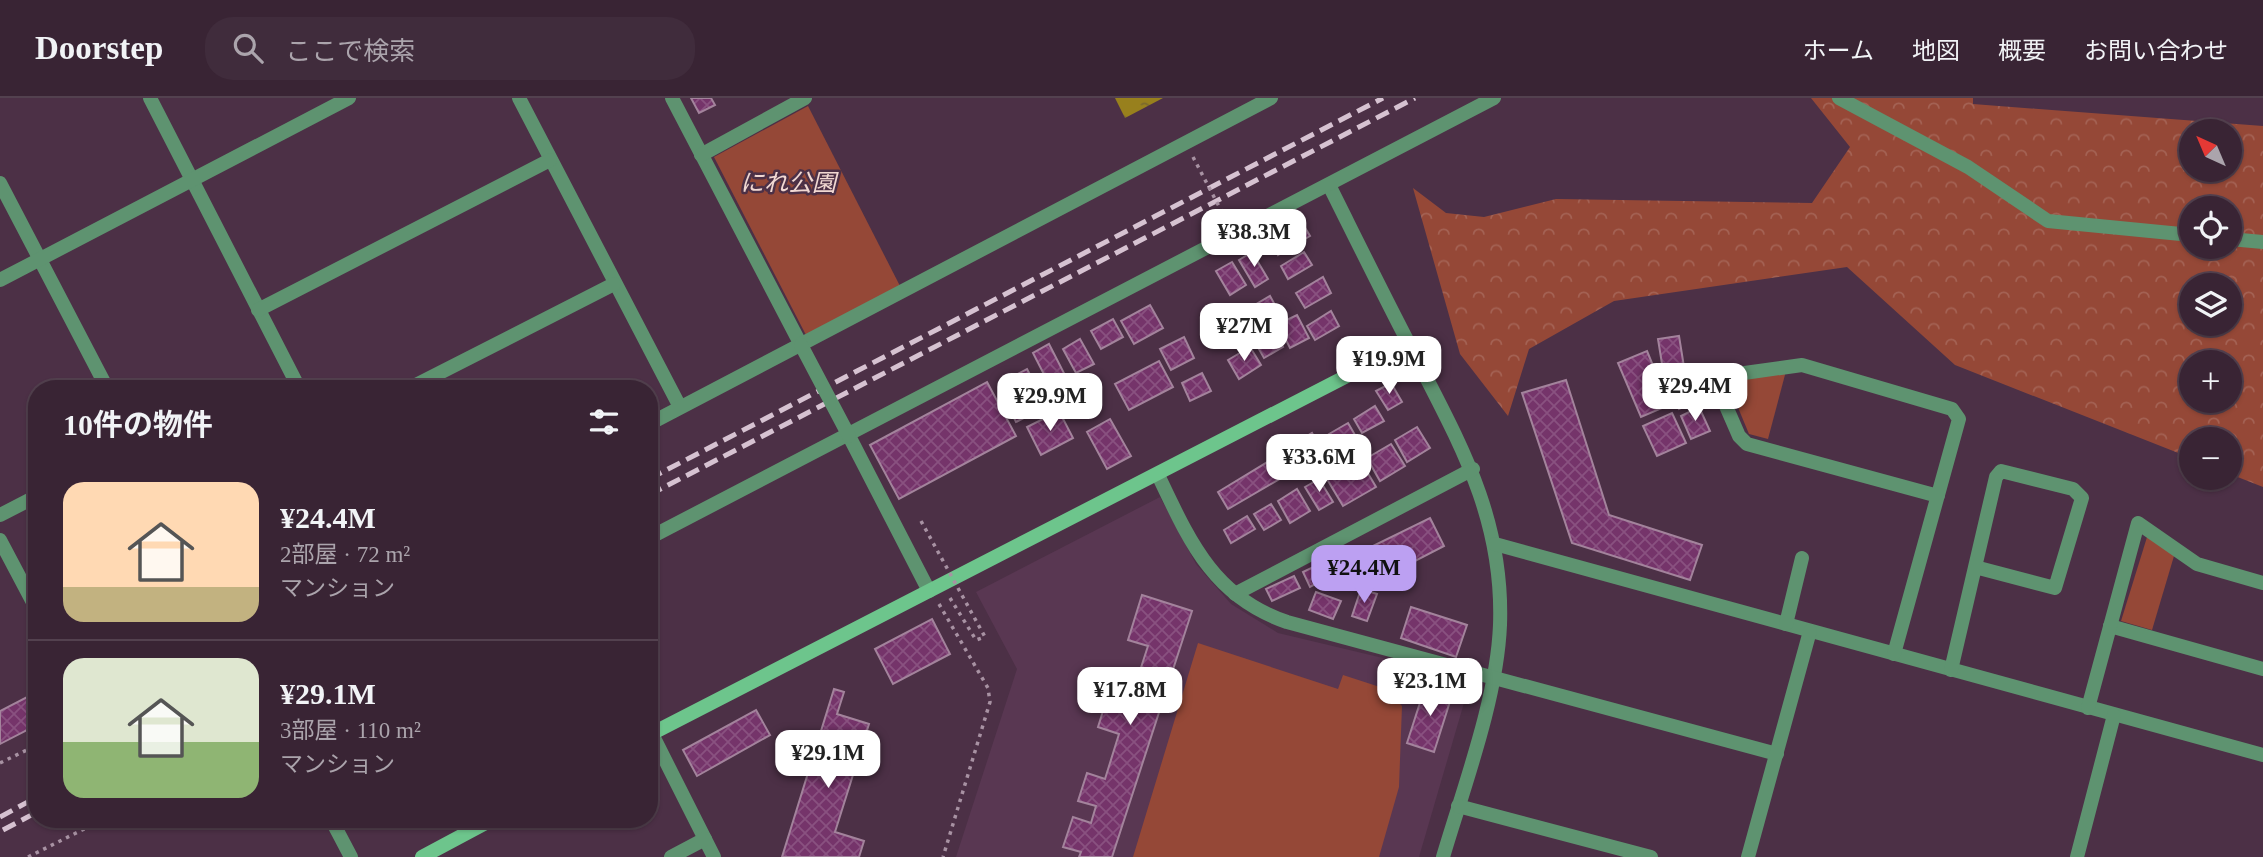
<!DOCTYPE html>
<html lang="ja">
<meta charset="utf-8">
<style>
body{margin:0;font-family:"Times New Roman","Noto Sans JP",serif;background:#402c3c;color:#f1f3f6;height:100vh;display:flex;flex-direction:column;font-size:26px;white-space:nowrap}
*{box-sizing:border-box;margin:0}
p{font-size:23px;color:#aba4ac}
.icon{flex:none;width:38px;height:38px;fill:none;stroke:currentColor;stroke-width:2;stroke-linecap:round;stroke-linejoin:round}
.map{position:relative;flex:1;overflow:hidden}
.sheet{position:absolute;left:28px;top:282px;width:630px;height:448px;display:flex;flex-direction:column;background:#392434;border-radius:28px;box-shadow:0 2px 5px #0004,0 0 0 2px #53414f}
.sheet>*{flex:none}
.needle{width:46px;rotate:316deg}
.tools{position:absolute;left:2179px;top:21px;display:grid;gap:14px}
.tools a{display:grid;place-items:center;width:63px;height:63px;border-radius:50%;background:#392434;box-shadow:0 2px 5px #0004,0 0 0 2px #53414f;font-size:35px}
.price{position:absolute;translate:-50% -60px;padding:0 16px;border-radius:14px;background:#fff;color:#222;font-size:23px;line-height:46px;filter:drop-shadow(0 2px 4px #0008)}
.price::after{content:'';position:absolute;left:50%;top:42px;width:21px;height:16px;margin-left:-10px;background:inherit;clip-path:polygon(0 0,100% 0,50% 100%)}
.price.on{background:#bca0f2;color:#111}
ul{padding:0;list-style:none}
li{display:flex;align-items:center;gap:21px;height:175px;padding:0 35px}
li+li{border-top:2px solid #53414f}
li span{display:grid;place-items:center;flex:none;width:196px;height:140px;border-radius:21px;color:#555}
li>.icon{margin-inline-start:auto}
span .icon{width:84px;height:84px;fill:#fffc;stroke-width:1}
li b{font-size:30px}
h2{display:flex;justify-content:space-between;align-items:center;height:84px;padding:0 35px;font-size:30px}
header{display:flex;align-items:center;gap:42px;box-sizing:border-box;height:98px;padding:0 35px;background:#392434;border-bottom:2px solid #53414f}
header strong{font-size:33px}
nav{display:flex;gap:38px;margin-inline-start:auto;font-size:24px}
.search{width:490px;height:63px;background:#402c3c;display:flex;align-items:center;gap:18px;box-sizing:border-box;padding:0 24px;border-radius:28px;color:#aba4ac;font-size:26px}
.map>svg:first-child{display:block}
</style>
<header>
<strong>Doorstep</strong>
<div class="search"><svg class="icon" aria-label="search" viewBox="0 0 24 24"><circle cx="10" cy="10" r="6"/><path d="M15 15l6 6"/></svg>ここで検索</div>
<nav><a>ホーム</a><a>地図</a><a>概要</a><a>お問い合わせ</a></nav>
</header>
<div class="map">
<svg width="2263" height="759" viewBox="0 0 2263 759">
<defs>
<pattern id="forest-crowns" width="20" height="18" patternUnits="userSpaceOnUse" patternTransform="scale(1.75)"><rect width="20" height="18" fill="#954837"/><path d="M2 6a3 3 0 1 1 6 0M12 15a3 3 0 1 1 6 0" fill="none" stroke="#a46254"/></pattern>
<pattern id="water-ripples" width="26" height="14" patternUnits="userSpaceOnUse" patternTransform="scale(1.75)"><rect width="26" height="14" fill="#98801d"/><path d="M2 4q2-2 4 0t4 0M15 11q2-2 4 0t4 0" fill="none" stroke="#7c6b2c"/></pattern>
<pattern id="building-cross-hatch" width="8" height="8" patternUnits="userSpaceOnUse" patternTransform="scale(1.75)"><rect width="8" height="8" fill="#75346a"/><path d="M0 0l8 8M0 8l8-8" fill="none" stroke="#895180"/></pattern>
</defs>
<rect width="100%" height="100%" fill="#4c3046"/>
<!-- built -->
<polygon fill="#593752" points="1160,399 1196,466 1231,506 1278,535 1471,581 1419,759 956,759 1017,571 976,494"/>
<!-- forest -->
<path fill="url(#forest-crowns)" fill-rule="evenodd" d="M1811 0H1973V6L2263 28V389L2230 376V341H2191V360L1955 267 1847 169 1614 203 1529 251 1508 318 1460 256 1413 90 1446 115 1484 119 1556 101 1812 105 1850 49ZM2191 33H2230V72H2191ZM2191 110H2230V149H2191ZM2191 187H2230V226H2191ZM2191 264H2230V303H2191Z"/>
<!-- park -->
<g fill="#954837">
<polygon points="808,8 900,188 806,237 714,59"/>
<polygon points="1786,273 1768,341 1749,336 1732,295 1739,281"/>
<polygon points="2148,436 2174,458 2152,532 2121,523"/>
<polygon points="1198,545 1338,591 1343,577 1386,591 1402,608 1399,689 1379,759 1133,759"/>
</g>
<!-- water -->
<polygon fill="url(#water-ripples)" points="1115,0 1163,0 1125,20"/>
<!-- building -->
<g fill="url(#building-cross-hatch)" stroke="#a3839c" stroke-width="2">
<polygon points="691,0 711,0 715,7 699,15"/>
<polygon points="1298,118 1310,138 1278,157 1267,137"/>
<polygon points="1252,154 1268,181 1255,189 1239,162"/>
<polygon points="1304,154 1312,167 1288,181 1281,168"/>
<polygon points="1232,164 1246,187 1230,197 1216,173"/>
<polygon points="1323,179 1331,195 1305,210 1296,195"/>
<polygon points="1270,198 1276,209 1247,226 1241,215"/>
<polygon points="1150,207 1163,230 1134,246 1121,223"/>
<polygon points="1331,213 1339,228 1315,242 1307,228"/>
<polygon points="1231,215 1242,234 1219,246 1209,227"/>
<polygon points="1297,217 1309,240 1290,250 1278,226"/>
<polygon points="1113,221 1123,239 1101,251 1091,233"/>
<polygon points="1271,229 1283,249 1264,260 1252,239"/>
<polygon points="1679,238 1684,269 1663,272 1658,241"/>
<polygon points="1184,239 1194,260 1171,272 1160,251"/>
<polygon points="1080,241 1094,266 1076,275 1063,251"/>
<polygon points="1049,246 1068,283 1052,292 1033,255"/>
<polygon points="1250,249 1261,267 1239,281 1228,262"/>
<polygon points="1647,253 1669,307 1641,319 1618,265"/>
<polygon points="1159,263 1173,289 1129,312 1115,286"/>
<polygon points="1027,271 1038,292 1029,297 1037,313 1016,324 1006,304 1014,299 1006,282"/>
<polygon points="1202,275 1211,293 1190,303 1182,285"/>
<polygon points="1683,276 1695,304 1679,311 1666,284"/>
<polygon points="1566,282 1609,417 1702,447 1690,482 1572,445 1522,295"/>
<polygon points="987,284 1016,338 899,401 870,347"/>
<polygon points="1391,285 1402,304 1388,312 1376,293"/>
<polygon points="1375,308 1384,323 1362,335 1354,321"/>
<polygon points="1699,309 1710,333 1691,341 1681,318"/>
<polygon points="1059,313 1073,340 1041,357 1027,329"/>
<polygon points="1672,315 1686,345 1657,358 1643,328"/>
<polygon points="1110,321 1131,358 1107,371 1087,334"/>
<polygon points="1348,325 1359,344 1340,355 1329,336"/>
<polygon points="1417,329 1430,350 1407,364 1395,342"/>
<polygon points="1312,335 1323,354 1295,370 1284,352"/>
<polygon points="1391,346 1405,368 1380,383 1367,360"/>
<polygon points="1279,357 1290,375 1228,411 1218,394"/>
<polygon points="1360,362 1376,389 1343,408 1327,381"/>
<polygon points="1319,381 1333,404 1319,412 1305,389"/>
<polygon points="1297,391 1310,413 1290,425 1278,403"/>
<polygon points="1271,406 1281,422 1264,432 1254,416"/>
<polygon points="1247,418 1255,431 1231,445 1224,432"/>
<polygon points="1430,420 1444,448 1388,477 1373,448"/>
<polygon points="1364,454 1375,476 1359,484 1348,462"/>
<polygon points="1332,460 1339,474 1310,489 1303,474"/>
<polygon points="1294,478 1300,490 1272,503 1266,491"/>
<polygon points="1361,491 1377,496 1367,523 1352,518"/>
<polygon points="1316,494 1341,503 1333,521 1309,512"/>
<polygon points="1142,497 1192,513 1112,759 1079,759 1081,754 1063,749 1073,719 1091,725 1096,708 1078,703 1087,675 1105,681 1119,636 1098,629 1113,581 1135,588 1148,548 1128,542"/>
<polygon points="1411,509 1467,527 1456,559 1401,540"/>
<polygon points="932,521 950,556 893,586 875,551"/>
<polygon points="1426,586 1453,594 1434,654 1407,645"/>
<polygon points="834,591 844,594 837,616 869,626 835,734 864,743 859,759 782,759"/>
<polygon points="37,594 37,627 0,646 0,613"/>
<polygon points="756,612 770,637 697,678 683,652"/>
</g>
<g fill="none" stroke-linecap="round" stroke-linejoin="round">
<!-- path -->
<g stroke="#a892a3" stroke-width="3.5" stroke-dasharray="3.5 5" stroke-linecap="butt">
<polyline points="950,500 976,542 985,539"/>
<polyline points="939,506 988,590 990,604 943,759"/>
<polyline points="0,665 37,647"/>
<polyline points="28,759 104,721"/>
</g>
<!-- street -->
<g stroke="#5e9370" stroke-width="14">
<polyline points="150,0 299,290"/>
<polyline points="519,0 680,309"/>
<polyline points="672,0 801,247"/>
<polyline points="1839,0 1968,69 2048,123 2191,137"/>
<polyline points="701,57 805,0"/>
<polyline points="0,85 107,290"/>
<path d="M1329 87C1355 139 1381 192 1408 244 1456 339 1504 416 1500 527 1497 601 1464 688 1443 759"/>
<polyline points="2230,141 2263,144"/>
<polyline points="0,182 349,0"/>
<polyline points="258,212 550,62"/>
<polyline points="410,290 614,186"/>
<polyline points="649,326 1271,0"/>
<polyline points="849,338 929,493"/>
<path d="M1158 377C1189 442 1213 499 1287 524L1777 656"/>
<polyline points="0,417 37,398"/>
<polyline points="649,440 1494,0"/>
<polyline points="0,442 37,512"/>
<polyline points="1495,446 2263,657"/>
<polyline points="1235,496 1473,371"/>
<polyline points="1786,526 1802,460"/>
<polyline points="2110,528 2263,571"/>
<polyline points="1894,556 1959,321 1952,311 1802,267 1730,277 1719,287 1719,292 1739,338 1747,346 1938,398"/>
<polyline points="1951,572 1996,379 2001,373 2073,391 2082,400 2055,490 1975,469"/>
<polyline points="2088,610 2138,425 2197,466 2263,485"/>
<polyline points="652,636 714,759"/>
<polyline points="1458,708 1651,759"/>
<polyline points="331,721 351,759"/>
<polyline points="671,759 705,741"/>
<polyline points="1748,759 1810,533"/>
<polyline points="2077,759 2114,617"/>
</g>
<!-- secondary -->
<g stroke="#6dc58c" stroke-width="14">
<polyline points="649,637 1409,246"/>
<polyline points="422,759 493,721"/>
</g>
<!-- rail -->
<g stroke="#d6c2d1" stroke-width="5" stroke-dasharray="14 7" stroke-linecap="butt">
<polyline points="649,381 1383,0"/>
<polyline points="649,397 1415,0"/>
<polyline points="0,719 37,699"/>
<polyline points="3,732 37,714"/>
</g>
<!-- path-bridge -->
<g stroke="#a892a3" stroke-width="3.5" stroke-dasharray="3.5 5" stroke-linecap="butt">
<polyline points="1193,59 1233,135"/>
<polyline points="921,423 985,539"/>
</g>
<!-- street-bridge -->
<polyline stroke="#5e9370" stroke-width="14" points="801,247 849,338"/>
</g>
<g text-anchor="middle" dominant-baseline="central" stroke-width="5" stroke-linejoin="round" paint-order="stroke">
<!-- park labels -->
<g font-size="24" font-style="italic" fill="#f1d8d2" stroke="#4c3046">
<text x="788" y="85">にれ公園</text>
</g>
</g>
</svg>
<div class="tools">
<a><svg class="needle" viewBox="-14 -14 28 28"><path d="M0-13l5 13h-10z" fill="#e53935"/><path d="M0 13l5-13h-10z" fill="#aba4ac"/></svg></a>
<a><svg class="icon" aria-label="locate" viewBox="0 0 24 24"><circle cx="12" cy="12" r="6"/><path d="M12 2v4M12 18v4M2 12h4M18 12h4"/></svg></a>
<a><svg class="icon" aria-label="layers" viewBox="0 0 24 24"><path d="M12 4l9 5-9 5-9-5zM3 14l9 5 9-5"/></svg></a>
<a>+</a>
<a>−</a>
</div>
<b class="price" style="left:1254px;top:171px">¥38.3M</b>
<b class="price" style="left:1244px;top:265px">¥27M</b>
<b class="price" style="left:1389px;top:298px">¥19.9M</b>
<b class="price" style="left:1695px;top:325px">¥29.4M</b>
<b class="price" style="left:1050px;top:335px">¥29.9M</b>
<b class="price" style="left:1319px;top:396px">¥33.6M</b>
<b class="price on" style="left:1364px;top:507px">¥24.4M</b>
<b class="price" style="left:1430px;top:620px">¥23.1M</b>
<b class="price" style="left:1130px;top:629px">¥17.8M</b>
<b class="price" style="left:828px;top:692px">¥29.1M</b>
<section class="sheet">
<h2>10件の物件<svg class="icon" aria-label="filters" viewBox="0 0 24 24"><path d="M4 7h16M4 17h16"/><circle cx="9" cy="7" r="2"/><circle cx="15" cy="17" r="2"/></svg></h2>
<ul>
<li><span style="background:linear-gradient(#ffd9b3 75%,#c2b280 0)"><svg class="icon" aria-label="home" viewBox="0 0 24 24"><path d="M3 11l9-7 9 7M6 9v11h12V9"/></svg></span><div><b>¥24.4M</b><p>2部屋 · 72 m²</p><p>マンション</p></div></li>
<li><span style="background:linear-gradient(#dfe7d0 60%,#8fb573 0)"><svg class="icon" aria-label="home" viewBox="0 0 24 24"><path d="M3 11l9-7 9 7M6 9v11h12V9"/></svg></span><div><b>¥29.1M</b><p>3部屋 · 110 m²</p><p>マンション</p></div></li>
</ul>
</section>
</div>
